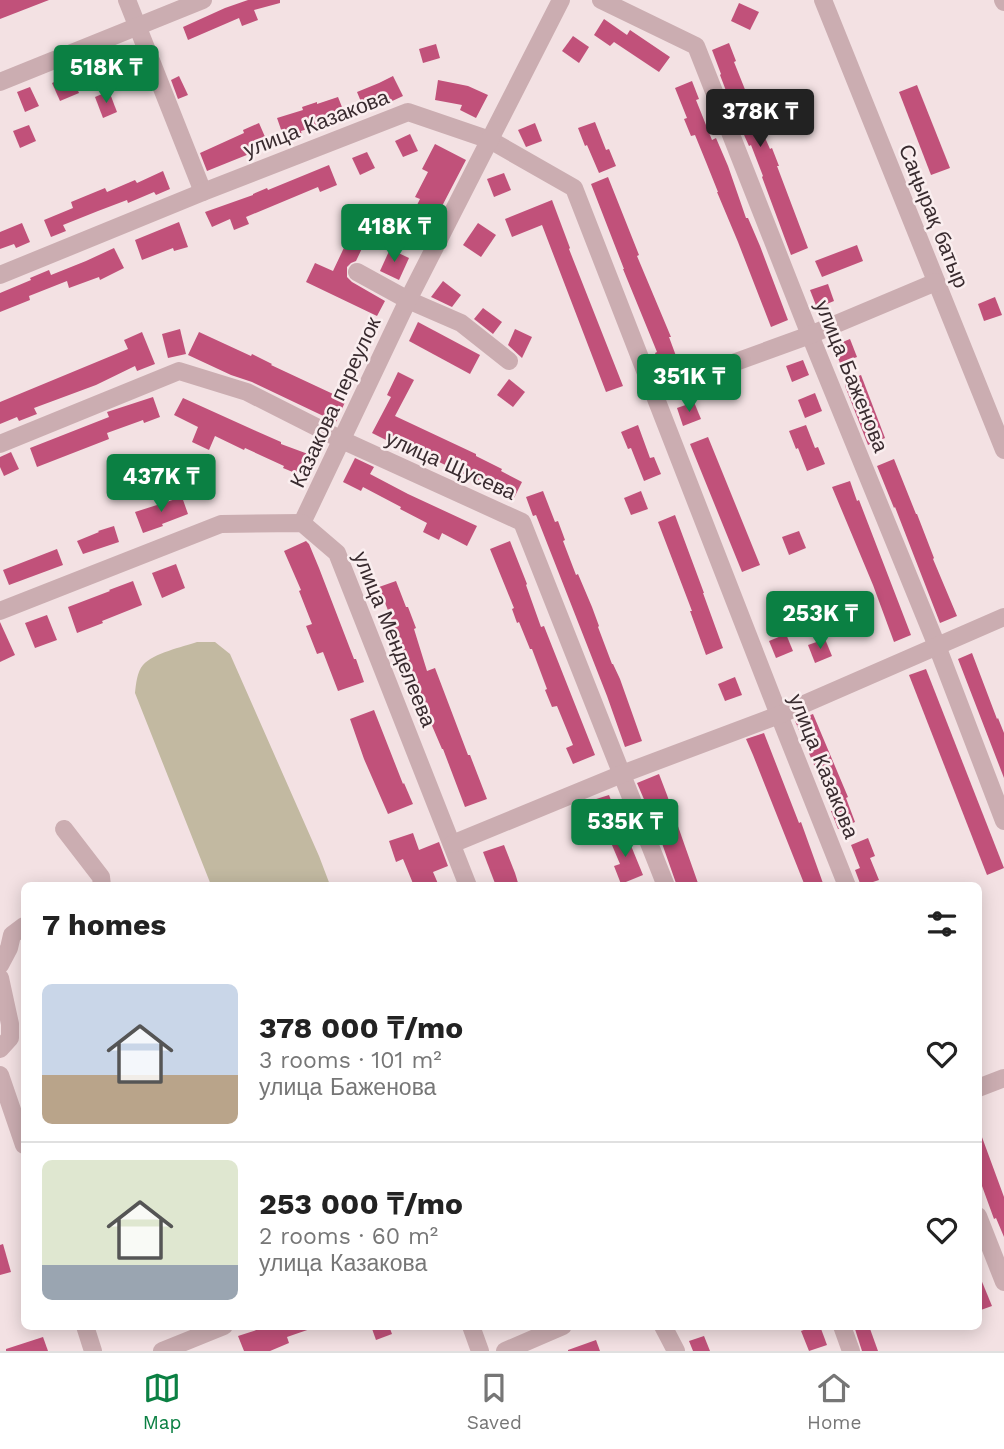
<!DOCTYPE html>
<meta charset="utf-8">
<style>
body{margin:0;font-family:"Work Sans",sans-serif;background:#f2f2f2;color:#222;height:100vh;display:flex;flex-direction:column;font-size:26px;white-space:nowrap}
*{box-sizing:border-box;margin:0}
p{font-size:23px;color:#767676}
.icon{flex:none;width:38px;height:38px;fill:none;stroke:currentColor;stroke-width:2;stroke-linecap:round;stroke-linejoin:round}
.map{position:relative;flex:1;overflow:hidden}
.sheet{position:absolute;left:21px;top:882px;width:961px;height:448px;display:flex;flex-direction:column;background:#fff;border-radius:10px;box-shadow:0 4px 18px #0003}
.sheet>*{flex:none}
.price{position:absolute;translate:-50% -60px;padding:0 16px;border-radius:7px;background:#0b8043;color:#fff;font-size:23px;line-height:46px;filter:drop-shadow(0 2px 4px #0008)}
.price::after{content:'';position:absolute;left:50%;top:42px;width:21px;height:16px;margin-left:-10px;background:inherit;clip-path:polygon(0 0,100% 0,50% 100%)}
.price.current{background:#222;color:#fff}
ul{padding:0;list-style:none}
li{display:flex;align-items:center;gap:21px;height:175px;padding:0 21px}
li+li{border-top:2px solid #e0e0e0}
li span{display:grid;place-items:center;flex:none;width:196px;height:140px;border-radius:10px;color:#555}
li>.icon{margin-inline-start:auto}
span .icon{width:84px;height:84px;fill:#fffc;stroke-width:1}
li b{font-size:30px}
h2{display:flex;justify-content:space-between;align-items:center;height:84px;padding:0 21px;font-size:30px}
.menu{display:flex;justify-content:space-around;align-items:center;height:98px;border-top:2px solid #e0e0e0;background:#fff;font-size:19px;color:#767676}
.menu a{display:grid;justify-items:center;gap:4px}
.menu .current{color:#0b8043}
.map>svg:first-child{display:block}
</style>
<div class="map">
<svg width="1004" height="1351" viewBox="0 0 1004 1351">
<rect width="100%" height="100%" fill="#f3e1e3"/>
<!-- green -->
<path fill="#c2b9a1" d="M197 642H215L230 654 319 856 330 885H211L135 693C136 684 137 672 143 665 154 653 182 647 197 642Z"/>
<!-- building -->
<g fill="#c1517a">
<polygon points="0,0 49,0 0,19"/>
<polygon points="248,0 280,0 280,3 254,10 258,20 242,26 239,18 188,40 183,27 225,8"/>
<polygon points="739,3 759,12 750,30 731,21"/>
<polygon points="604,19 627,35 630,30 670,57 659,72 614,42 610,46 594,35"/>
<polygon points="573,36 589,47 579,63 562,51"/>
<polygon points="729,43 736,61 734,62 758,122 770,149 772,148 779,166 777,166 808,248 791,255 762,177 763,176 751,145 749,146 736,117 720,75 721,74 712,50"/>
<polygon points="436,44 440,58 423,63 419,49"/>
<polygon points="114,53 120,67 104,74 98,60"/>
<polygon points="71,75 79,93 60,101 52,83"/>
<polygon points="179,76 188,95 178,99 171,80"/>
<polygon points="393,76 403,96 388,103 387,101 364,109 357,92 379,83"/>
<polygon points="438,80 468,86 488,95 476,118 460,110 462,105 435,100"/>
<polygon points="692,81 699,99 696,100 712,140 716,138 728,166 746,218 748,218 760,246 788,320 771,327 738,242 717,192 718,192 706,162 695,135 691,136 684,119 687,118 675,88"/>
<polygon points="917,85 950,168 931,175 899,92"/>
<polygon points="30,87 39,106 25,112 17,92"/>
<polygon points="109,91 117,112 103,118 95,97"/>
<polygon points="338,97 346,117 301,131 302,135 285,141 277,118 303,110 302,107 317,102 317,104"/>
<polygon points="595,122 606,150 609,149 616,166 599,173 587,145 585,146 578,128"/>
<polygon points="259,123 269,146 207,171 200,153 244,133 243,130"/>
<polygon points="535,123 542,141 526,147 518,130"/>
<polygon points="29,125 36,141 20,148 13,131"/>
<polygon points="410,134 418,151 403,157 395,141"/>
<polygon points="435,144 466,160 427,235 407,225 420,199 415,197 428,172 422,169"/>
<polygon points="367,152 375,168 360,175 352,158"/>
<polygon points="329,165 337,185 320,192 318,187 246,217 249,224 234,230 230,219 212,227 205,212 253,195 253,194 267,188 268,190"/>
<polygon points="163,171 170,189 156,195 154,192 128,203 127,200 98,211 63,225 66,231 51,237 44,220 73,208 71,202 105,188 107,192 135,180 137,183"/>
<polygon points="504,173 511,190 494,197 487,179"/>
<polygon points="608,177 639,255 637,256 671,337 669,337 679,364 662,370 655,353 657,352 623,269 624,269 591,184"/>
<polygon points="552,200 570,248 569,249 623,386 606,392 542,225 512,237 505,219"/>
<polygon points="179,222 188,247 174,251 173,248 142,260 135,240"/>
<polygon points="22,223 30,242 16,248 14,244 0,249 0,232"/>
<polygon points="478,223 496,235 481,257 463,245"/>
<polygon points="350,235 365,242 356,261 351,263 347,267 347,277 352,282 385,301 377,316 306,282 315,263 333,271"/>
<polygon points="857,245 863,261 822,277 815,261"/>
<polygon points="114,248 124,268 100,280 99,277 69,288 67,281 29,296 30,300 0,312 0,293 31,280 30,278 49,270 51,275 86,261"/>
<polygon points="390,249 409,258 399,280 380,271"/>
<polygon points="443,281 461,295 452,307 431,297"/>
<polygon points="828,284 834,301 817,308 810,290"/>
<polygon points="995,297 1002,315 984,321 978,304"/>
<polygon points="483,308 502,322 493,334 474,319"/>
<polygon points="418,322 480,355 470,374 409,341"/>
<polygon points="180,329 186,354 168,358 162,334"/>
<polygon points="515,329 532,337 522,358 508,345"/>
<polygon points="142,332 155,364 137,371 135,366 96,385 34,408 37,414 19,421 17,417 0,424 0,402 128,349 124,340"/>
<polygon points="199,332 251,356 252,354 272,364 271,365 346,400 336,422 252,382 231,375 188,355"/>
<polygon points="850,339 857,357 840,363 833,346"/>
<polygon points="803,360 809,375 792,382 786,366"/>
<polygon points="398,372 414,380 395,416 476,454 476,456 502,469 501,471 522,482 514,498 389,438 388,441 372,433 391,397 387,395"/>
<polygon points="861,375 885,438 868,445 845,386 845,381"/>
<polygon points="509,379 525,392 513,407 497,395"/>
<polygon points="815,393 822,411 805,418 798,400"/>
<polygon points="153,397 160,417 144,423 143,420 107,433 109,439 37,467 30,448 109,417 107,412"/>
<polygon points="183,398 256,431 281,442 281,444 308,454 300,475 283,468 284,466 245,448 244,450 215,436 209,450 192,442 198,427 174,415"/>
<polygon points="694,402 701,419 683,426 677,408"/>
<polygon points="638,425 650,458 654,457 661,474 644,481 631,448 628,449 621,432"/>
<polygon points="806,425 815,448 818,447 825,464 807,471 798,448 796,449 789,431"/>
<polygon points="708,437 760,565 742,572 690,444"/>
<polygon points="11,452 19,469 4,476 0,467 0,457"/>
<polygon points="355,458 374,467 370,474 408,494 477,526 467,546 442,533 439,540 423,532 427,523 400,509 401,507 363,487 361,491 343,482"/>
<polygon points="894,459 916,514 917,514 934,558 933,559 957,616 940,623 895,507 894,508 877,466"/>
<polygon points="850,481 857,501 859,500 911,635 894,642 873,585 832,487"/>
<polygon points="543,491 555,522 558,521 565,540 563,541 576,575 578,574 592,607 599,626 598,627 612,664 613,664 620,679 642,741 625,747 607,696 558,571 536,515 533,516 526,497"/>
<polygon points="641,491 648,509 631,515 624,498"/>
<polygon points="182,497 188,514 162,524 163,526 143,533 135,512"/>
<polygon points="675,515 704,593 703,593 723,648 706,655 690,611 692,611 658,522"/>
<polygon points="114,526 119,542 83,554 77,541 99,532 98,531"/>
<polygon points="799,531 806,548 789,555 782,537"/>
<polygon points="306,541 309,544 319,568 354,659 356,659 364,682 338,691 323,652 317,654 306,626 312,624 299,591 301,590 284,551"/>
<polygon points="510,541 527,584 526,585 541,627 544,626 595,755 573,764 566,748 573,745 557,706 552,707 545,690 547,689 532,649 530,649 519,622 517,623 512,609 514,608 490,549"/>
<polygon points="57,549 63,565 9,585 3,570"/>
<polygon points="176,564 185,588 162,598 152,573"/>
<polygon points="133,581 142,605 102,621 103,623 77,633 68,607 110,591 109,590"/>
<polygon points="396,581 406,607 408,607 416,628 414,629 427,671 435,668 468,755 470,755 487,799 465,807 443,749 442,749 430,721 409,663 407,663 398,634 397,634 379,587"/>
<polygon points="804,594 811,611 794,618 787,600"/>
<polygon points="47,615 57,640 35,648 25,623"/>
<polygon points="0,622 15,655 0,662"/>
<polygon points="786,634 793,651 776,658 769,641"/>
<polygon points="825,639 832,656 815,663 808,645"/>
<polygon points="972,653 997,719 998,718 1004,733 1004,778 958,659"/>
<polygon points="926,669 1004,868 987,875 909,675"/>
<polygon points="735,677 742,695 725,701 718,684"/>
<polygon points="374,710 403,784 404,783 413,804 388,814 364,759 350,719"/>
<polygon points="813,714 848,797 846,798 855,822 838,829 831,811 834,811 795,721"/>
<polygon points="764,733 799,823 801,822 824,886 805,886 753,755 746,739"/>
<polygon points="659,774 667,795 699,886 677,886 658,832 637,783"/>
<polygon points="609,795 616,813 599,819 593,800"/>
<polygon points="625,831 643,875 621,884 614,866 620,864 609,838"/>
<polygon points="413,833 419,850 439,842 448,866 433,872 439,886 414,886 403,859 396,862 389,841"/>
<polygon points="868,838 875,856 870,858 879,880 861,886 855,870 860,868 851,845"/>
<polygon points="504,845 515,873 519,886 496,886 483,852"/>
<polygon points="979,1129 1004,1197 1004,1237 996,1218 994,1219 978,1175"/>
<polygon points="3,1244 11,1272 0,1275 0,1245"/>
<polygon points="978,1272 992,1306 978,1311"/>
<polygon points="269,1326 313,1326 313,1328 287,1337 289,1343 270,1351 244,1351 238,1336"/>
<polygon points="371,1326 389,1326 392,1334 376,1340"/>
<polygon points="814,1326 820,1326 827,1345 809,1351 801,1331"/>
<polygon points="854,1326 869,1326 878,1351 862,1351"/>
<polygon points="704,1336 710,1351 693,1351 689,1341"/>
<polygon points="43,1337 48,1351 6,1351 6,1349"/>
<polygon points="596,1340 600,1351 568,1351 568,1350"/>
</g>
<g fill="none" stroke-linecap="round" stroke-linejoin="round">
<!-- minor -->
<g stroke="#cbadb1" stroke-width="18">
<polyline points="127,0 203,192"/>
<polyline points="601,0 696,46 810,335 937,646 1004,821"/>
<polyline points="823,0 1004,450"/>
<polyline points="1003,0 1004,2"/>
<polyline points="0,82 203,0"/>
<polyline points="357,272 408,300 461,323 509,361"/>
<polyline points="0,275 203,192 408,112 490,140 574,188 779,715 847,886"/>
<polyline points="653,392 810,335 936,282"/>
<polyline points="0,444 179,371 247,392 342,440 522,522 666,886"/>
<polyline points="302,523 408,300 561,0"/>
<polyline points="0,611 221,524 302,523 337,553 468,886"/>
<polyline points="64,829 101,877 102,886"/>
<polyline points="452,844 622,774 779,715 1004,617"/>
<polyline points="0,965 9,948 12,935 24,926"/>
<polyline points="0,978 10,1024 10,1038 0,1049"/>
<polyline points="0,1075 24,1145"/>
<polyline points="978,1088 1004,1078"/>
<polyline points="978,1216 1004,1282"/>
<polyline points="85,1326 93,1351"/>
<polyline points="471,1326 480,1351"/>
<polyline points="663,1326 676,1351"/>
<polyline points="842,1326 851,1351"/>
<polyline points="162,1351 224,1326"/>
<polyline points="505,1351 563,1326"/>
</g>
</g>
<g text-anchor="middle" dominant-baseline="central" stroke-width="5" stroke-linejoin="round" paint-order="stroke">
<!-- street labels -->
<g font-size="21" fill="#392b2f" stroke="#faeeef">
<text transform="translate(316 123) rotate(-21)">улица Казакова</text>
<text transform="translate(934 216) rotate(68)">Саңырақ батыр</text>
<text transform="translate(852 376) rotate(68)">улица Баженова</text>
<text transform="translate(335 402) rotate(-65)">Казакова переулок</text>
<text transform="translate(451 465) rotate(24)">улица Щусева</text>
<text transform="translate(395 639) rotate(68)">улица Менделеева</text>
<text transform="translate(824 766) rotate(68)">улица Казакова</text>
</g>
</g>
</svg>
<b class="price" style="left:106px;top:105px">518K ₸</b>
<b class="price current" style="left:760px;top:149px">378K ₸</b>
<b class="price" style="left:394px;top:264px">418K ₸</b>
<b class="price" style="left:689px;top:414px">351K ₸</b>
<b class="price" style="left:161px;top:514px">437K ₸</b>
<b class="price" style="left:820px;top:651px">253K ₸</b>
<b class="price" style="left:625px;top:859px">535K ₸</b>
<section class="sheet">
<h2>7 homes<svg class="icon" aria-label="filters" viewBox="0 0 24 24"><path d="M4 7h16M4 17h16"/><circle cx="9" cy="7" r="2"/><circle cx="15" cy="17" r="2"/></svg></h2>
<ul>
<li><span style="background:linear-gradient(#c9d6e8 65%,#b9a48a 0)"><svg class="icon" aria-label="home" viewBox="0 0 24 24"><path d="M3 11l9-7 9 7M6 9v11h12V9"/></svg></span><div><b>378 000 ₸/mo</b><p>3 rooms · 101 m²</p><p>улица Баженова</p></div><svg class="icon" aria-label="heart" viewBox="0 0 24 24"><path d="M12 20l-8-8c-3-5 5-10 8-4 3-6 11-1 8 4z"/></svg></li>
<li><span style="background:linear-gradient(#dfe7d0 75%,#9aa5b1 0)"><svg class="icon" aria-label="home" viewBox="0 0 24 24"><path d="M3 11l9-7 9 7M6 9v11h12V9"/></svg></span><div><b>253 000 ₸/mo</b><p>2 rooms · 60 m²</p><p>улица Казакова</p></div><svg class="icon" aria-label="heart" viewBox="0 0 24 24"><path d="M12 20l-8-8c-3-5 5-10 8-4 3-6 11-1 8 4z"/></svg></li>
</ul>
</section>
</div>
<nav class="menu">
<a class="current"><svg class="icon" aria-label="map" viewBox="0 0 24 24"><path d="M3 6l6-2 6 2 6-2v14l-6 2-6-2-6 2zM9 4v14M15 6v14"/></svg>Map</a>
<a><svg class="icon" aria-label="saved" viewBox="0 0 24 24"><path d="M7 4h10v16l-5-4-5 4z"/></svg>Saved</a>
<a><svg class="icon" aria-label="home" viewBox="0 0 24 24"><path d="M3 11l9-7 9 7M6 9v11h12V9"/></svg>Home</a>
</nav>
